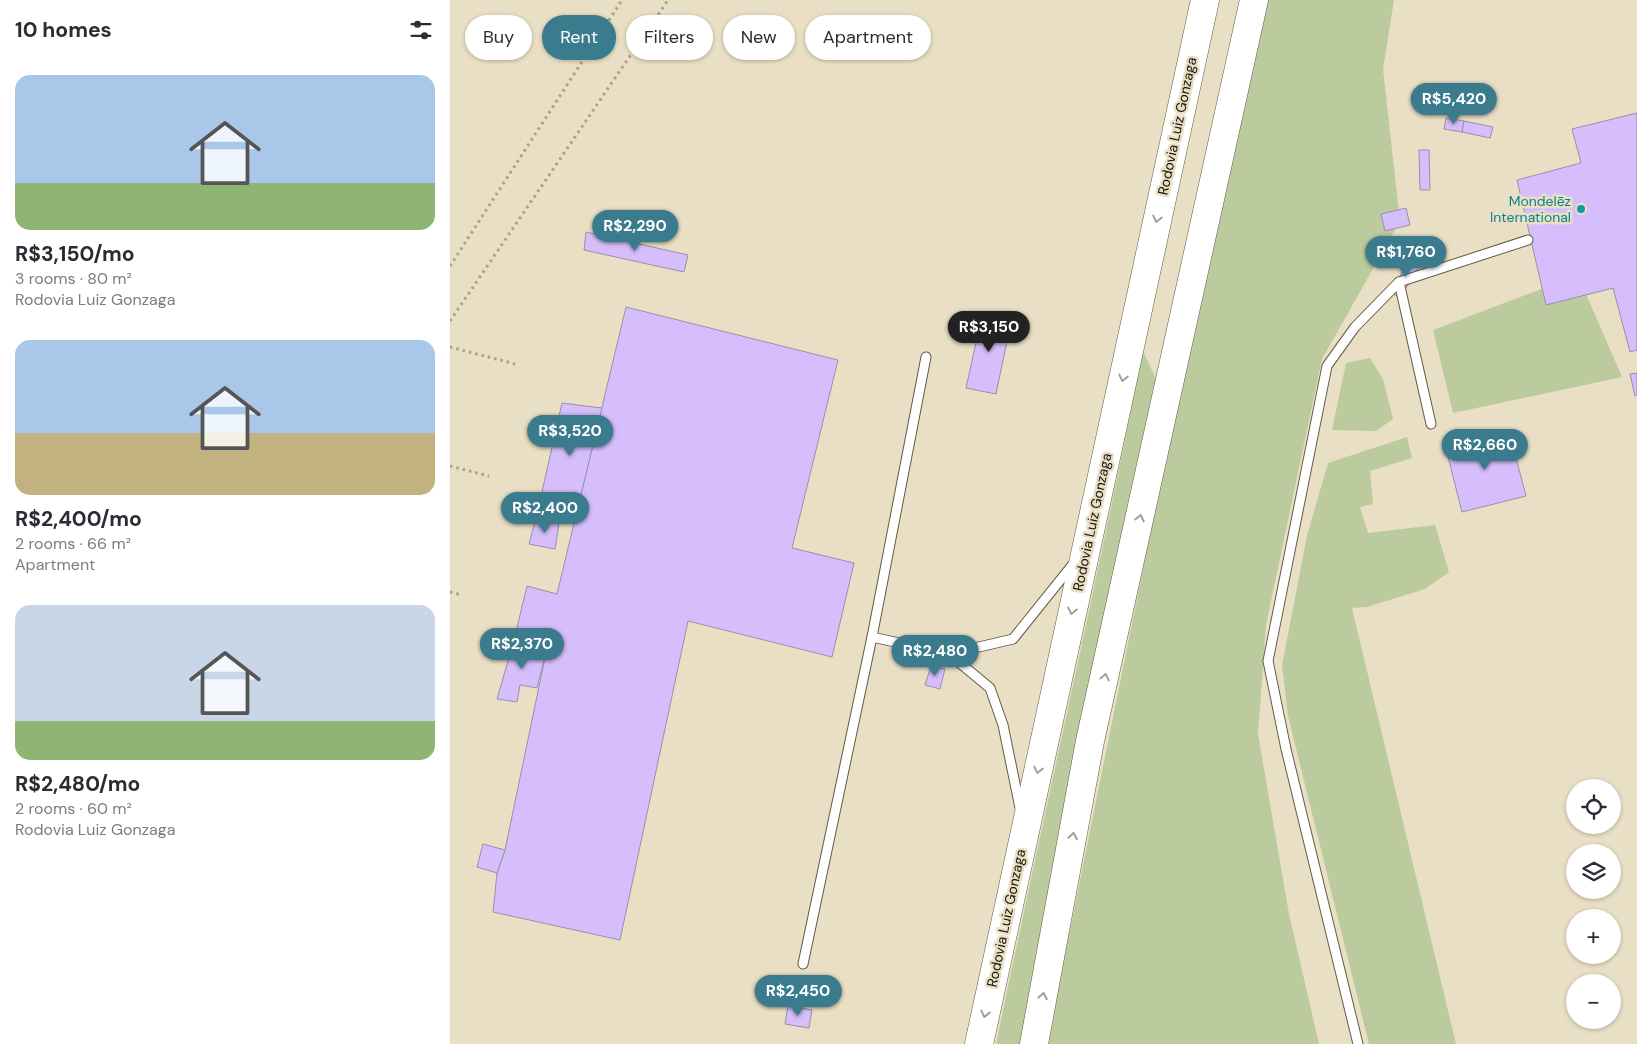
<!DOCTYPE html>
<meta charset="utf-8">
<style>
body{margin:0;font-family:"DM Sans",sans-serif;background:#f7f7f7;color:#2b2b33;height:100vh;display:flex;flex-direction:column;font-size:19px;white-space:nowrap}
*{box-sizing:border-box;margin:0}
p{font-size:16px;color:#7c7c81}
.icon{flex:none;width:28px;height:28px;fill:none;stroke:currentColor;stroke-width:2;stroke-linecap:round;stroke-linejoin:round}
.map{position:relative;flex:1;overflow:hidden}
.details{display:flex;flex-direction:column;background:#fff;width:450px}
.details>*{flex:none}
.banner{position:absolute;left:15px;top:15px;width:475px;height:45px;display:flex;gap:10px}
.fabs{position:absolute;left:1116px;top:779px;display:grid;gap:10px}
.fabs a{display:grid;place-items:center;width:55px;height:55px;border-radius:50%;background:#fff;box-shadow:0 1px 4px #0004;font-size:25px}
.price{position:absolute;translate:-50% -42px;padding:0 11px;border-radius:18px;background:#3a7b8e;color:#fff;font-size:16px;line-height:32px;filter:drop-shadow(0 1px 2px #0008)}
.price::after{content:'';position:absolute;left:50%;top:30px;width:15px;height:11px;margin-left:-8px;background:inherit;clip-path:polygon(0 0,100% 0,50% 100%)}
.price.on{background:#222;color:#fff}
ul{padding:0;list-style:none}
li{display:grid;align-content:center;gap:10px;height:265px;padding:0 15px}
li span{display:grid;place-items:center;height:155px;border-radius:15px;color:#555}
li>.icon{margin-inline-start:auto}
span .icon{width:90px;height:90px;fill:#fffc;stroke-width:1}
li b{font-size:21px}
h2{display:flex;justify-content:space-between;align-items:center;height:60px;padding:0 15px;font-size:21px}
.pill{padding:0 18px;border-radius:22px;background:#fff;box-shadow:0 1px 4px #0004;font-size:18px;line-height:45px}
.pill.on{background:#3a7b8e;color:#fff}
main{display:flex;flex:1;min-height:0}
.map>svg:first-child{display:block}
</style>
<main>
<section class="details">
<h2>10 homes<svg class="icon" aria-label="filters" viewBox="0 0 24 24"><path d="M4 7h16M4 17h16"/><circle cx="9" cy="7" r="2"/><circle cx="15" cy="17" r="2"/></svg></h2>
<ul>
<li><span style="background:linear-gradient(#a9c7e8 70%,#8fb573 0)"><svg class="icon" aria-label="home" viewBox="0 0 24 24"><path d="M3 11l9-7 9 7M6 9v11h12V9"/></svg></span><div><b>R$3,150/mo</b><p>3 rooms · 80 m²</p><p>Rodovia Luiz Gonzaga</p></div></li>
<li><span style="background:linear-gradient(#a9c7e8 60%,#c2b280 0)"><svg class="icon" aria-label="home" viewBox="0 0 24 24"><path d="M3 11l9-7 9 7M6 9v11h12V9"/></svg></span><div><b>R$2,400/mo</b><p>2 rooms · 66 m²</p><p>Apartment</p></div></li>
<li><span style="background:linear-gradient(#c9d6e8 75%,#8fb573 0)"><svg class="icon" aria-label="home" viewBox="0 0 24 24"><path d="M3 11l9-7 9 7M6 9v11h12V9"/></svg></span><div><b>R$2,480/mo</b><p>2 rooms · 60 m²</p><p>Rodovia Luiz Gonzaga</p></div></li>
</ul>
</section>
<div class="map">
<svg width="1187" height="1044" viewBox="0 0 1187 1044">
<rect width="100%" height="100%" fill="#e8dfc5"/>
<!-- green -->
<g fill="#bccb9e">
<polygon points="815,0 944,0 933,69 950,221 872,359 816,625 808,734 839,914 869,1044 597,1044 746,307"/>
<polygon points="1094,288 1096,305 1136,294 1172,377 1003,413 983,330"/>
<path d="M693 351 716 401 584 1044H546C594 813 647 583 693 351Z"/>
<polygon points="920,358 933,379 943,419 926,431 882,430 896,363"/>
<polygon points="957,437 962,458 920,471 923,504 910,507 918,533 985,525 999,572 975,589 917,607 902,608 1006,1044 919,1044 838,716 832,665 857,536 878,463"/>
</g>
<!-- building -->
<g fill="#d5befb" stroke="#9890a8">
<polygon points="1187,113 1187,350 1180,352 1163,288 1096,305 1067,180 1131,163 1122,129"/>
<polygon points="996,118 1014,121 1012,132 994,129"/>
<polygon points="1014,121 1043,127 1040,138 1012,132"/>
<polygon points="969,150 979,150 980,190 970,190"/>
<polygon points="956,208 960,225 935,231 931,214"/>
<polygon points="136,232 238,255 234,272 134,250"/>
<polygon points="961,258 971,264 950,298 940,292"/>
<polygon points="176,307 388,360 342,548 404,563 382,657 238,621 170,940 43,912 47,873 55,850 97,648 64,640 77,586 107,594"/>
<polygon points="533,311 562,317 546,394 516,388"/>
<polygon points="1187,373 1187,395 1185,396 1180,374"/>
<polygon points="112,403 152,408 126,515 89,505"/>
<polygon points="1059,431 1076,496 1012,512 995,445"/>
<polygon points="86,518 109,524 105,549 79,544"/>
<polygon points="64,640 97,648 87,688 70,685 67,702 47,699"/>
<polygon points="481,666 495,669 490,689 475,685"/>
<polygon points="33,844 55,850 47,873 27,867"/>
<polygon points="338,1006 362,1010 359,1028 335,1024"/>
</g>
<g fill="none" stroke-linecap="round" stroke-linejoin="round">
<!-- lane casing -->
<g stroke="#625a43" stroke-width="11">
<g id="lane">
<polyline points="949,282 981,424"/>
<polyline points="422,637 499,654 563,639 624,563"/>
<polyline points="499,654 540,688 553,725 570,808"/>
<polyline points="353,964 422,637 476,357"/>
<polyline points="908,1044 836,749 818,661 877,366 905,327 949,282 1078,240"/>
</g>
</g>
<!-- highway casing -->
<g stroke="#625a43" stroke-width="29">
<g id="highway">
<polyline points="529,1044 755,0"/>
<polyline points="584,1044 640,741 804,0"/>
</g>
</g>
<!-- path -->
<g stroke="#a7a08b" stroke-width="3" stroke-dasharray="2.5 4" stroke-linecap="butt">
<polyline points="0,266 172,0"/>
<polyline points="0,321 218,0"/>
<polyline points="0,347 65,364"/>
<polyline points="0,466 39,476"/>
<polyline points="0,592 12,595"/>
</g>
<!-- lane -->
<use href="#lane" stroke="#fff" stroke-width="9"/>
<!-- highway -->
<use href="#highway" stroke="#fff" stroke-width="28"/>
</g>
<!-- one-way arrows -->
<defs><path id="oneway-chevron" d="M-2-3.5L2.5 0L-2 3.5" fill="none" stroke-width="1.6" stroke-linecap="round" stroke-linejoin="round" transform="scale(1.25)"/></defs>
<g stroke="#a1a09d">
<use href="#oneway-chevron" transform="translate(707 219) rotate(102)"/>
<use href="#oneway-chevron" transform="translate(673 378) rotate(102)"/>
<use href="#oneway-chevron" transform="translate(690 518) rotate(-77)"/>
<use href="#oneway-chevron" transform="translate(622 611) rotate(102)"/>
<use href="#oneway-chevron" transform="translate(655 677) rotate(-77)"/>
<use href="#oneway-chevron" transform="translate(588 770) rotate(102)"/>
<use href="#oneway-chevron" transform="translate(623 836) rotate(-80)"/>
<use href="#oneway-chevron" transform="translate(593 996) rotate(-80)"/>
<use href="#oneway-chevron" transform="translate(535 1014) rotate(102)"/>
</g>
<!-- markers -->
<circle fill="#0f9aa8" stroke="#e8dfc5" stroke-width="2" cx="1131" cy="209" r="5"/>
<g text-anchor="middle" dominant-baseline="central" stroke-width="5" stroke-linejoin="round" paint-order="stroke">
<!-- street labels -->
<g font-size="14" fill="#151209" stroke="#e8dfc5">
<text transform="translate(727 126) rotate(-78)">Rodovia Luiz Gonzaga</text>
<text transform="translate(642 522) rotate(-78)">Rodovia Luiz Gonzaga</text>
<text transform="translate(556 918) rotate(-78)">Rodovia Luiz Gonzaga</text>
</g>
<!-- culture labels -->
<g font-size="14" fill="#0d838f" stroke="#e8dfc5" text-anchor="end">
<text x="1121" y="201">Mondelēz<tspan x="1121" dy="16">International</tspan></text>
</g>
</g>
</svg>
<div class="fabs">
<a><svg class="icon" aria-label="locate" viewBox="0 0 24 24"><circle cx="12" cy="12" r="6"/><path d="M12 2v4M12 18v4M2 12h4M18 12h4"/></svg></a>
<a><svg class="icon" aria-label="layers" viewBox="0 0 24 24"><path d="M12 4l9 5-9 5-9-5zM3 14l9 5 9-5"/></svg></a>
<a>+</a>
<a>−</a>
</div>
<b class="price" style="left:1004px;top:125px">R$5,420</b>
<b class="price" style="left:185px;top:252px">R$2,290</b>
<b class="price" style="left:956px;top:278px">R$1,760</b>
<b class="price on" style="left:539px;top:353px">R$3,150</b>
<b class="price" style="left:120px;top:457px">R$3,520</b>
<b class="price" style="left:1035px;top:471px">R$2,660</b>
<b class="price" style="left:95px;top:534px">R$2,400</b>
<b class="price" style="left:72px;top:670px">R$2,370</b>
<b class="price" style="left:485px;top:677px">R$2,480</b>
<b class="price" style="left:348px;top:1017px">R$2,450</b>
<div class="banner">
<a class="pill">Buy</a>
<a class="pill on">Rent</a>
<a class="pill">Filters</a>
<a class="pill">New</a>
<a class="pill">Apartment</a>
</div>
</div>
</main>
